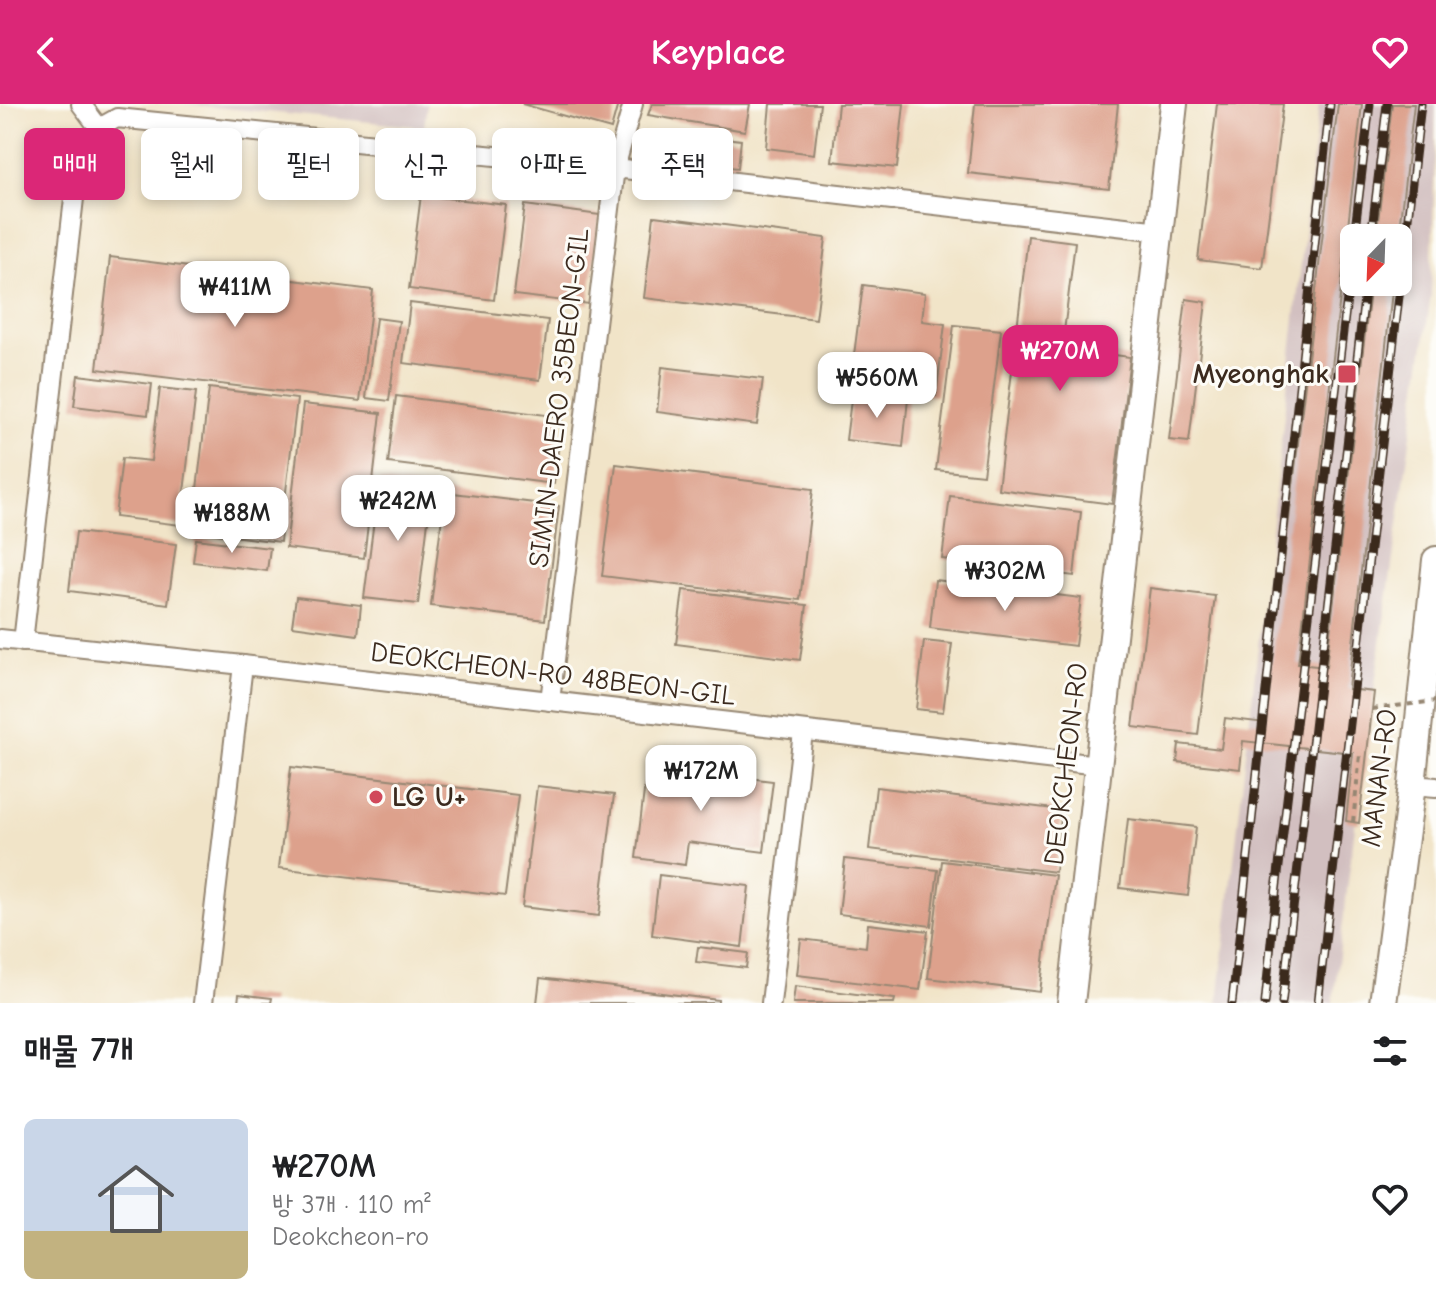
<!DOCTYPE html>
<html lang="ko">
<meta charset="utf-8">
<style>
body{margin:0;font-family:"Comic Neue","Poor Story",sans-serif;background:#f6f6f6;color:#202124;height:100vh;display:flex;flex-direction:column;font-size:30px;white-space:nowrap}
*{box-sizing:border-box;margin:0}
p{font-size:26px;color:#757577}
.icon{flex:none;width:44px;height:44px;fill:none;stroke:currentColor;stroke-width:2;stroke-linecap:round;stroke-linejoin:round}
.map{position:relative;height:899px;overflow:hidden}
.sheet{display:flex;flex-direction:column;background:#fff;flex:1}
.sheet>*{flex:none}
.banner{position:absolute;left:24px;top:24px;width:800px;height:72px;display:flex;gap:16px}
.needle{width:52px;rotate:203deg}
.fabs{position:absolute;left:1340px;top:120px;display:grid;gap:16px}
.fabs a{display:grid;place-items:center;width:72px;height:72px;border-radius:12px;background:#fff;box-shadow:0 4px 12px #0003;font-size:40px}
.price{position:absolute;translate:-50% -68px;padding:0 18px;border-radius:16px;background:#fff;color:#222;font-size:26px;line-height:52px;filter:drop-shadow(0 2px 4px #0008)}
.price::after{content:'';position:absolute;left:50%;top:48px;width:24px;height:18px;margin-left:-12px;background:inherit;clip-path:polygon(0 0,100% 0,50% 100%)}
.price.active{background:#db2777;color:#fff}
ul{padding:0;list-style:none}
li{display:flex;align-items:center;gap:24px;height:200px;padding:0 24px}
li span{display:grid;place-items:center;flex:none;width:224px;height:160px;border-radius:12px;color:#555}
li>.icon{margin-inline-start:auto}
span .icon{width:96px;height:96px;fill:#fffc;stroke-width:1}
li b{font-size:34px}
h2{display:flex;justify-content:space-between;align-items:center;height:96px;padding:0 24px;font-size:34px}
.tag{padding:0 28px;border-radius:12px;background:#fff;box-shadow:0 4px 12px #0003;font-size:28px;line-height:72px}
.tag.active{background:#db2777;color:#fff}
header{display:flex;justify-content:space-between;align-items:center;height:104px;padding:0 24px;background:#db2777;color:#fff;font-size:36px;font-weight:700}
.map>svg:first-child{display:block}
</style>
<header><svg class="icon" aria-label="back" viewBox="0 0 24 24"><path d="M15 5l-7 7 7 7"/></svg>Keyplace<svg class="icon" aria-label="heart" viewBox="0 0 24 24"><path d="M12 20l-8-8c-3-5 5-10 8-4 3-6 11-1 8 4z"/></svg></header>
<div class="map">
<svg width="1436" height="899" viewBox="0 0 1436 899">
<rect width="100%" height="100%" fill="#fdfcf7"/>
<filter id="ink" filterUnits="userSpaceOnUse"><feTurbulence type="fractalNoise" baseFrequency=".0125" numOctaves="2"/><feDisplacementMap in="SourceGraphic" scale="16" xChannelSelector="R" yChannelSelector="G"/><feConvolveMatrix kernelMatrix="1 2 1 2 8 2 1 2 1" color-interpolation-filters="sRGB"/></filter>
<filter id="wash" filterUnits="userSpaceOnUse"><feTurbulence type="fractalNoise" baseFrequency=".006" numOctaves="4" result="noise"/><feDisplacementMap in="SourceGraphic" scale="32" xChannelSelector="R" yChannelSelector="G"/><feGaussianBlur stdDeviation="1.8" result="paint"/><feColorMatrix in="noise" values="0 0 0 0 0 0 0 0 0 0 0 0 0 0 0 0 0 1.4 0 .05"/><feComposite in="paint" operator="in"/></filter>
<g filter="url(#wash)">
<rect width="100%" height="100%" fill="#f1e4c8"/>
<!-- industrial -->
<g fill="#d2bfc0" fill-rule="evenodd">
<polygon points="182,0 427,0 424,23"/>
<path d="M1319 0H1436L1431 191 1359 690 1333 899H1218ZM1354 134H1398V178H1354Z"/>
</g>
<g id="blocks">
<!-- building -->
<g fill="#dda18c">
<polygon points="522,0 618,0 611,25"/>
<polygon points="652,0 750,0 745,27 648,11"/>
<polygon points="770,0 820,0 814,50 766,44"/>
<polygon points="838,0 904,0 897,64 832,57"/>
<polygon points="975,0 1118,0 1109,85 968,69"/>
<polygon points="1217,0 1283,0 1262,164 1198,156"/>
<polygon points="1338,0 1362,0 1298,560 1326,563 1371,178 1393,178 1348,585 1374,588 1359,719 1346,717 1353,649 1243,637 1240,665 1177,658 1179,640 1221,645 1225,614 1265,619"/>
<polygon points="1392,0 1414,0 1398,134 1376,134"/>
<polygon points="670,28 741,36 738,64 667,56"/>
<polygon points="152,31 196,37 193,61 149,55"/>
<polygon points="421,91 506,101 494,196 409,185"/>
<polygon points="525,101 600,111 589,200 514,191"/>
<polygon points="654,112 826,134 816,215 644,194"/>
<polygon points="1028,132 1075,138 1062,244 1130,253 1112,400 998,385"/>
<polygon points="110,153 373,186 360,297 97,265"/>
<polygon points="863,181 925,189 922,217 945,220 936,292 850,282"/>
<polygon points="1186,195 1206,198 1189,338 1169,336"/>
<polygon points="410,199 548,216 540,276 403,259"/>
<polygon points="376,214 399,217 389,297 366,294"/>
<polygon points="954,221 1001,226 983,371 936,366"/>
<polygon points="662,263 763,275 757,321 657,308"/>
<polygon points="78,271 152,280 148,311 74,302"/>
<polygon points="160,284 196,288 180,421 115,413 122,354 151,357"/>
<polygon points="209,284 297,295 280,438 192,427"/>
<polygon points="852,288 908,295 903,343 846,336"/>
<polygon points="396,292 562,313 554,380 388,359"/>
<polygon points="303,300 381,309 364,454 286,444"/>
<polygon points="616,360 813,385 800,496 602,472"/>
<polygon points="379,377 432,384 418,500 364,494"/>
<polygon points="445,388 559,402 545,516 431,502"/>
<polygon points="950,392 1081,408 1074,472 942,455"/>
<polygon points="76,428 176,440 168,500 69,487"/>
<polygon points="196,435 270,444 267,467 193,458"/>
<polygon points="935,476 1081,494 1075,542 930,524"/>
<polygon points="1150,484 1215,492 1198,631 1133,623"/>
<polygon points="683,486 807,501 800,556 676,540"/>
<polygon points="296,493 361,501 358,531 292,522"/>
<polygon points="924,537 952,540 943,608 916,605"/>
<polygon points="647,662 773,677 764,748 688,738 685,761 636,754"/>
<polygon points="291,663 518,691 505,792 279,764"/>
<polygon points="537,682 614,691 599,812 522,803"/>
<polygon points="876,683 1062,706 1055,768 869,745"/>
<polygon points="1128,715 1196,723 1188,792 1120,784"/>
<polygon points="845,755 938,766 931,822 839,810"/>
<polygon points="942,757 1055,771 1040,888 928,874"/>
<polygon points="659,771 749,782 742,843 652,831"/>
<polygon points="868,820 928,827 920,886 797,871 801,835 866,843"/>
<polygon points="698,843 748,849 746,864 696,858"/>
<polygon points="540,874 718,896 718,899 537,899"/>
<polygon points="795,882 895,895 894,899 793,899"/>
<polygon points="239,890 272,894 271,899 238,899"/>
</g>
</g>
</g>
<g filter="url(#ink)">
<use href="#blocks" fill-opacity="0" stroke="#968773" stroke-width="2"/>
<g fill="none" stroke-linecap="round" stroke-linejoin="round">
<!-- street casing -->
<g stroke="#968773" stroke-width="22">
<g id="street">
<polyline points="81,0 99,24"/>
<polyline points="0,535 243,561 1098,661"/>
<polyline points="23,538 79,51 99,24 117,14 615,64 1160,127"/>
<polyline points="550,597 615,64 633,0"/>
<polyline points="1412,681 1436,683"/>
<polyline points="203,899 243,561"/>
<polyline points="771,899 803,628"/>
</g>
</g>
<!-- secondary casing -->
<g stroke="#968773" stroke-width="30">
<g id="secondary">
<polyline points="1071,899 1174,0"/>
<polyline points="1383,899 1412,681 1436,456"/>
</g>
</g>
<!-- path -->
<polyline stroke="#968773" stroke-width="4" stroke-dasharray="6 6" stroke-linecap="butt" points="1353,718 1360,651"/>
<!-- street -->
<use href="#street" stroke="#fff" stroke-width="18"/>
<!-- secondary -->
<use href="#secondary" stroke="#fff" stroke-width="26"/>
<!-- rail casing -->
<g stroke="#3b2a1e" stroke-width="9">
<g id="rail">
<polyline points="1354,134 1370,0"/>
<polyline points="1371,134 1387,0"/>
<polyline points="1232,899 1330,0"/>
<polyline points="1265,899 1276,787 1354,136"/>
<polyline points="1282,899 1366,178"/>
<polyline points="1318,899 1421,0"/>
</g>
</g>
<!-- rail -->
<use href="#rail" stroke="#fdfcf7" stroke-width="6" stroke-dasharray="18" stroke-linecap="butt"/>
<!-- path-bridge -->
<polyline stroke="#968773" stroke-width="4" stroke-dasharray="6 6" stroke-linecap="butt" points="1372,605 1436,597"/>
</g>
</g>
<!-- markers -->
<g fill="#d1495b" stroke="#fdfcf7" stroke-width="3">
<rect x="1337" y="260" width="20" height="20" rx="4"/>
<circle cx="376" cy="693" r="8"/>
</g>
<g text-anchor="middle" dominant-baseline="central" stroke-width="6" stroke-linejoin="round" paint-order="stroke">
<!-- poi labels -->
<g font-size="28" font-weight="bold" fill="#3b2a1e" stroke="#fdfcf7" text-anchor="end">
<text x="1329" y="270">Myeonghak</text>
<text x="392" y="693" text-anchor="start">LG U+</text>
</g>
<!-- street labels -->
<g font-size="28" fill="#3b2a1e" stroke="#fdfcf7">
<text transform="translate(559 294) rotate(-83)">SIMIN-DAERO 35BEON-GIL</text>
<text transform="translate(553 570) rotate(7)">DEOKCHEON-RO 48BEON-GIL</text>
<text transform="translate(1066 660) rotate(-83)">DEOKCHEON-RO</text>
<text transform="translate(1379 674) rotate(-83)">MANAN-RO</text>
</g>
</g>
</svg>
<div class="fabs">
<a><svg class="needle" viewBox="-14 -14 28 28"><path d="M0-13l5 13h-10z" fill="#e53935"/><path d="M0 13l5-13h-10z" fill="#757577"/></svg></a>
</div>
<b class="price" style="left:235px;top:225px">₩411M</b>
<b class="price active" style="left:1060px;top:289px">₩270M</b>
<b class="price" style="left:877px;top:316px">₩560M</b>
<b class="price" style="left:398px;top:439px">₩242M</b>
<b class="price" style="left:232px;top:451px">₩188M</b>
<b class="price" style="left:1005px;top:509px">₩302M</b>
<b class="price" style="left:701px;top:709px">₩172M</b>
<div class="banner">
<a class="tag active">매매</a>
<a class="tag">월세</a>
<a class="tag">필터</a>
<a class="tag">신규</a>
<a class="tag">아파트</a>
<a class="tag">주택</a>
</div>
</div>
<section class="sheet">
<h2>매물 7개<svg class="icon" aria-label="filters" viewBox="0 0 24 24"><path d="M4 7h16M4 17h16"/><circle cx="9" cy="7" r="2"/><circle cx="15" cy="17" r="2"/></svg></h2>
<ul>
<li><span style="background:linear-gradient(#c9d6e8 70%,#c2b280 0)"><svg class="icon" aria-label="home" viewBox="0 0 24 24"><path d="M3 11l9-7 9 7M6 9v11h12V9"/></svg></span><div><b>₩270M</b><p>방 3개 · 110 m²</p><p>Deokcheon-ro</p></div><svg class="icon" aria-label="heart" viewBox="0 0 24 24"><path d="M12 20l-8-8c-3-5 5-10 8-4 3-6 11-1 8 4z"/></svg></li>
</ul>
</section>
